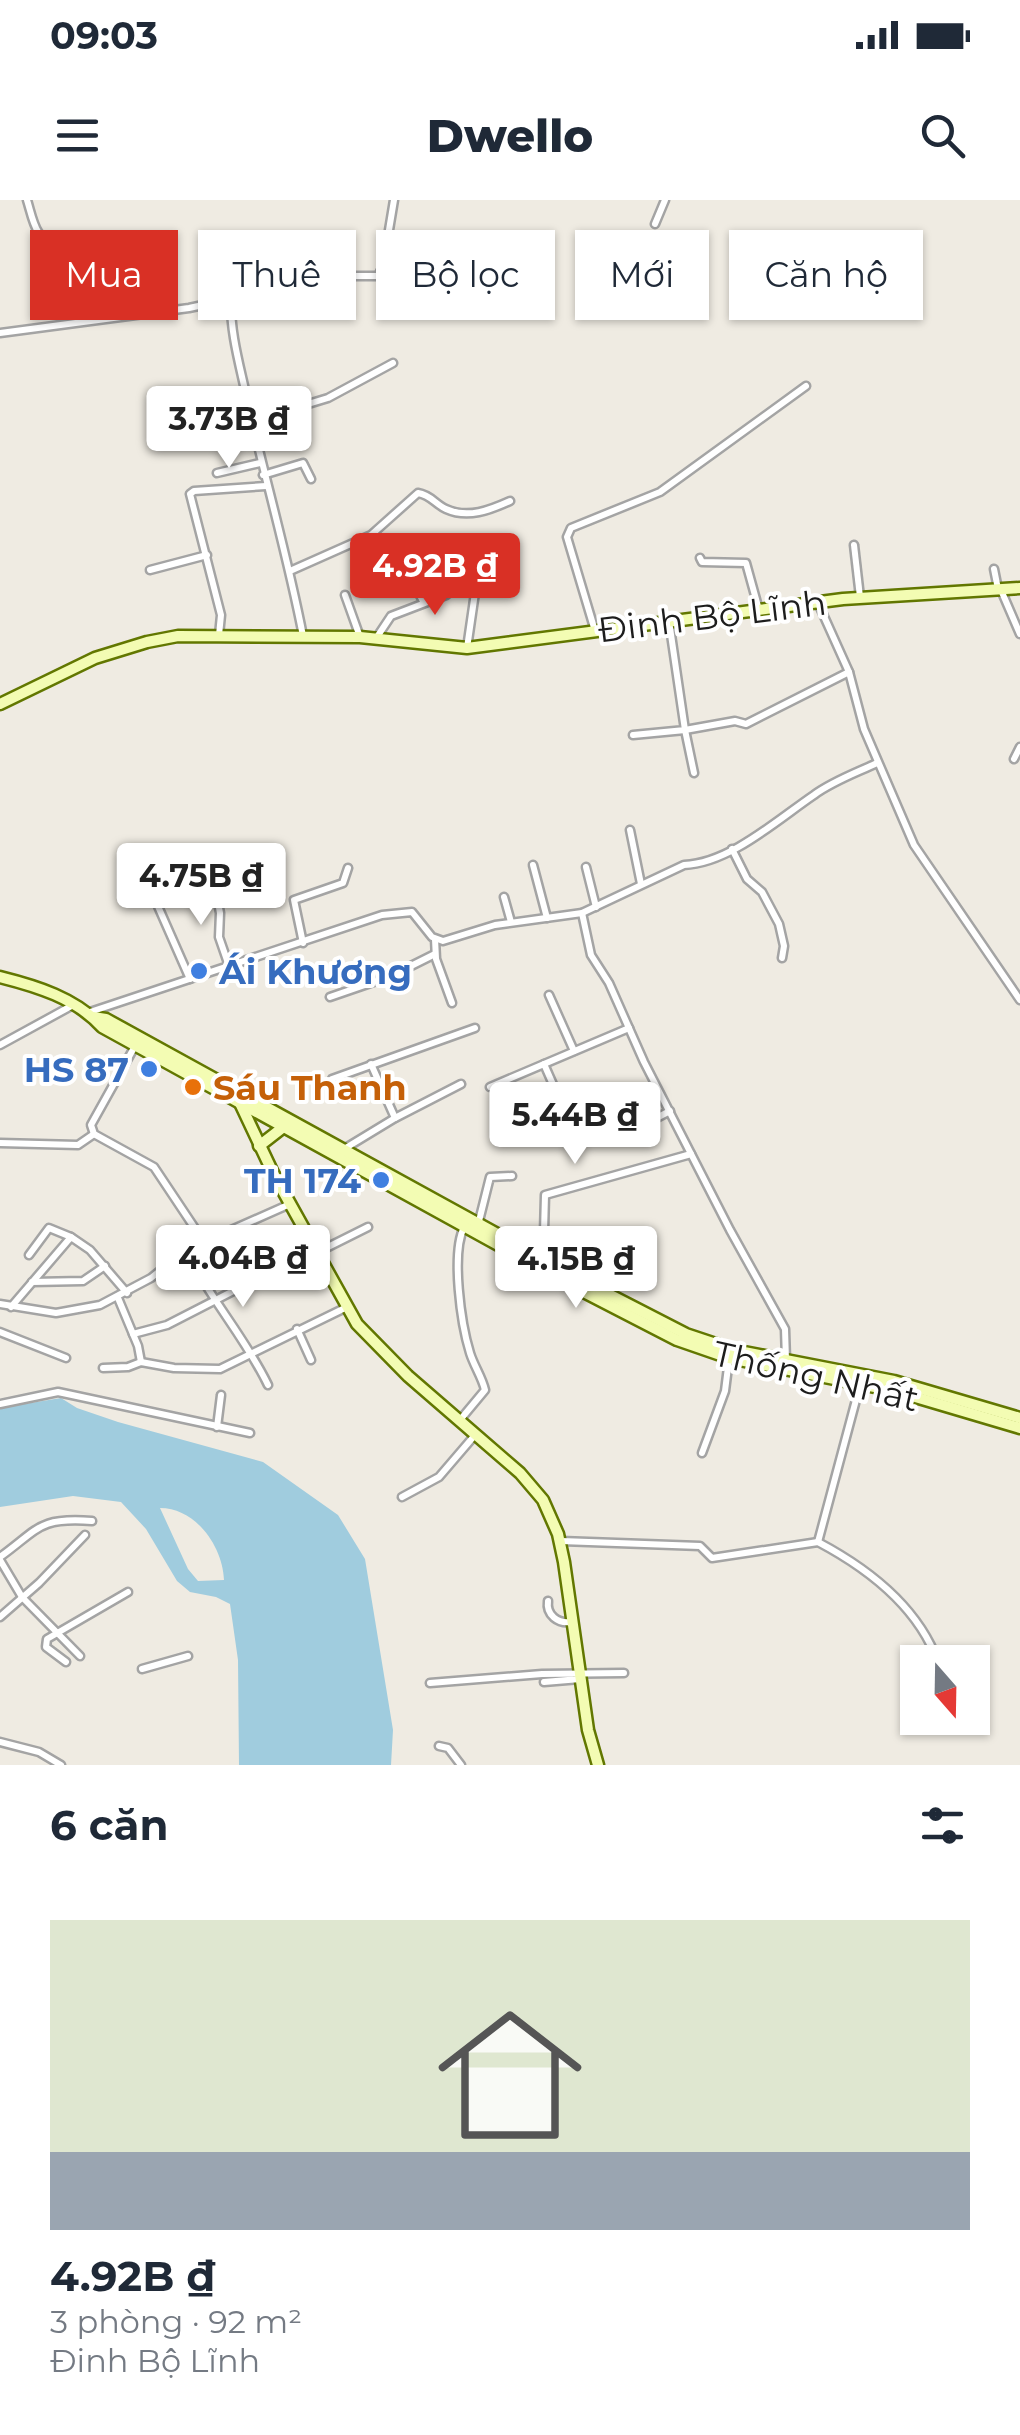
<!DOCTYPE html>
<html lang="vi">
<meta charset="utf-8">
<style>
body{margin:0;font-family:Montserrat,sans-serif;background:#f6f6f7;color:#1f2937;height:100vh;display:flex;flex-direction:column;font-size:38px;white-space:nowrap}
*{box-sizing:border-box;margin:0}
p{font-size:32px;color:#747a83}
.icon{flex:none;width:55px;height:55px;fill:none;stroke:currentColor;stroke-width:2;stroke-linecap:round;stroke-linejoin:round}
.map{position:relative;height:1565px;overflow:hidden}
.sheet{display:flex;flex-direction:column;background:#fff;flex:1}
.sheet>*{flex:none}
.banner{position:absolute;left:30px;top:30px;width:960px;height:90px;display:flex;gap:20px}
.needle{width:65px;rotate:160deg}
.controls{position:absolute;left:900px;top:1445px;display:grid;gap:20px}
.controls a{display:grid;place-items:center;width:90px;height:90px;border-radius:0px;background:#fff;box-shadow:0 2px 8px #0004;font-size:50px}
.price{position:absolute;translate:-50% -85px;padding:0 22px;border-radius:10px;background:#fff;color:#222;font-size:32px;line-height:65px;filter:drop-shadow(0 2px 5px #0008)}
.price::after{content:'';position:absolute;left:50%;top:60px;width:30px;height:22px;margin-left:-15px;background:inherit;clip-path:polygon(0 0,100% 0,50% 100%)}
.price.active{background:#d93025;color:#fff}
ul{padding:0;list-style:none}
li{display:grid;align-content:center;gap:20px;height:530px;padding:0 50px}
li span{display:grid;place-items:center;height:310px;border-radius:0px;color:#555}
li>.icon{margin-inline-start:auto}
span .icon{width:180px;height:180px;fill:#fffc;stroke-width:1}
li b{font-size:42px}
h2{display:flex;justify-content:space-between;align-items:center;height:120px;padding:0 50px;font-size:42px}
.tag{padding:0 35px;border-radius:0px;background:#fff;box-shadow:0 2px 8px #0004;font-size:35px;line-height:90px}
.tag.active{background:#d93025;color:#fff}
.status{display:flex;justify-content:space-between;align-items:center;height:70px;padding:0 50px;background:#fff;direction:ltr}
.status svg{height:28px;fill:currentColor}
header{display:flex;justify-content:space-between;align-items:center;height:130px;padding:0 50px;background:#fff;font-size:45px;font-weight:800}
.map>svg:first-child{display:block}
</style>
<div class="status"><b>09:03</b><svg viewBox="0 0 49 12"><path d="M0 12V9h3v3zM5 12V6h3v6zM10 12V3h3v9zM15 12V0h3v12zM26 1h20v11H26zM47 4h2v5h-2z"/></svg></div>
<header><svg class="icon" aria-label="menu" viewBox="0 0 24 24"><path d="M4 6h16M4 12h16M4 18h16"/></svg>Dwello<svg class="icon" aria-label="search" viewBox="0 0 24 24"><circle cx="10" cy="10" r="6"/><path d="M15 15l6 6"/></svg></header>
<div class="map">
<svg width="1020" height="1565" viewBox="0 0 1020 1565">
<rect width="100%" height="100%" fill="#efebe2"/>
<!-- water -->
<path fill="#a0ccde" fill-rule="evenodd" d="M61 1198 77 1208 118 1222 263 1262 338 1315 365 1359 393 1530 391 1565H239L238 1460 230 1404 216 1397 190 1392 177 1381 146 1329 121 1302 73 1296 0 1307V1208ZM160 1308C196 1308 223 1347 224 1380L198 1381 188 1369Z"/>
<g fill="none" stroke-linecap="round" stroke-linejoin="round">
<!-- street casing -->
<g stroke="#a4a4a4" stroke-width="11">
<g id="street">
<path d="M27 0C33 19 35 42 58 44"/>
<polyline points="655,24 665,0"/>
<polyline points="0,133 189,108 231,99"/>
<polyline points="252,221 328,198 393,163"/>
<polyline points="217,273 260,263"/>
<polyline points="263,275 303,263 311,279"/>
<polyline points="854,345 860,397"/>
<polyline points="700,358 702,362 746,363 759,410"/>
<polyline points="994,369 998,389"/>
<polyline points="150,370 207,355"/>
<path d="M290 371 371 335 418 293C431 295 435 304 446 309 468 319 490 310 510 301"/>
<polyline points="1001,390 1020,434"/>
<polyline points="345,395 360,437"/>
<polyline points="424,403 413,382 445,359"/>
<polyline points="818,403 849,472 864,529 914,645 1020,800"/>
<polyline points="595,431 567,337 571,328 660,292 806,186"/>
<polyline points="219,435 221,415 190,294 194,291 266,286"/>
<path d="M303 436C288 358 266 282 248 204 241 169 230 135 231 99L350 76H378L383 66 394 0"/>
<polyline points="377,437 391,416 446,395 473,375 477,379 467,448"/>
<polyline points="633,535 685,530 669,421"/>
<polyline points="1014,559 1020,547"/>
<polyline points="694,573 685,530 735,521 746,524 849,472"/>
<polyline points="630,630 641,684"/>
<polyline points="732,649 747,679 762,692 779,724 784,746 782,758"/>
<polyline points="533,665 547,718"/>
<polyline points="586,667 596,707"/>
<polyline points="221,681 217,697 220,713 219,737 229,766"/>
<polyline points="504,697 511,722"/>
<polyline points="157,704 190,779"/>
<polyline points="582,713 591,755 609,783 644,862 730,1030 785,1129 786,1160"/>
<polyline points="435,739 436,759 452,803"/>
<polyline points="303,743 294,700 343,683 348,668"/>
<polyline points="549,795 574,851"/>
<polyline points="330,797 391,776 435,754"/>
<path d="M87 813 382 715 412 712 432 737 443 741 495 725 582 713 684 665C730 663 777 620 814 595 833 581 856 573 877 563"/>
<polyline points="0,845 73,805"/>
<polyline points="135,846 91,925 94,934 154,967 204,1042"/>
<polyline points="371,864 395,918"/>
<polyline points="544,864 555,889 553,925"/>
<polyline points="332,879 475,828"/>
<polyline points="490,887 629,828"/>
<polyline points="571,925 624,919 635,929 670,911"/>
<polyline points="0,943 78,945 94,934"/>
<polyline points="344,949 395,918 461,884"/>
<polyline points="479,1021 490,977 512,976"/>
<path d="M186 1050C209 1098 245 1137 268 1185"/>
<polyline points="318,1052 368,1027"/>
<polyline points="537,1054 544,1032 545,995 691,954"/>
<polyline points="29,1055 49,1028 71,1037"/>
<polyline points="32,1082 83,1081 105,1066"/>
<polyline points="118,1098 138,1146 141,1162"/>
<polyline points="0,1104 56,1113 100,1105 151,1078 186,1050 290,1004"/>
<polyline points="11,1107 71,1037 90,1050 127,1093"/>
<polyline points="297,1129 311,1160"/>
<polyline points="0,1132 66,1158"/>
<polyline points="133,1134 167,1125 315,1049"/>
<polyline points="103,1168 128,1167 141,1162 174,1168 220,1169 347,1107"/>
<polyline points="0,1204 58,1192 250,1233"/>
<path d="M460 1220 485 1190C482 1177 474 1166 470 1153 461 1124 451 1054 464 1027"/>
<polyline points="217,1227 221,1195"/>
<polyline points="702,1253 725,1191 729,1159"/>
<polyline points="402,1297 439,1277 475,1235"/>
<path d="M561 1341 700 1346 712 1358 818 1342C869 1369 918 1407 938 1462"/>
<polyline points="818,1342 860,1185"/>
<path d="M0 1357C39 1329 38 1317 92 1321"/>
<polyline points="0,1360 22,1397 80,1456"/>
<path d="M548 1401C546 1415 558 1424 571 1422"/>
<polyline points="0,1417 39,1383 85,1335"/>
<polyline points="66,1462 46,1447 47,1439 128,1392"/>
<polyline points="142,1469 188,1456"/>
<polyline points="544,1482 580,1479"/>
<polyline points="430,1483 542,1474 624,1473"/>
<polyline points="0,1542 39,1552 61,1565"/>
<polyline points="439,1546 448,1548 461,1565"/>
</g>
</g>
<!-- secondary casing -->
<g stroke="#627700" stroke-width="15">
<g id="secondary">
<polyline points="0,504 95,458 147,442 178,436 360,437 467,448 843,399 1020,388"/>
<path d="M0 777C36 786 76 798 102 827L580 1090 677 1140 729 1158 895 1191 1020 1228"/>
<polyline points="93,817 106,819 579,1079 686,1134 734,1150 894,1181 1020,1218"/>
<polyline points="240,903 273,973 357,1124 408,1176 520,1273 543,1300 558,1334 564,1362 588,1530 598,1565"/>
<polyline points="259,946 286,925"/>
</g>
</g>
<!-- street -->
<use href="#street" stroke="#fff" stroke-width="6"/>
<!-- secondary -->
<use href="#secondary" stroke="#f3fcb3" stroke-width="10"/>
</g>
<!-- markers -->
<g fill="#3f7fe0" stroke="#fff" stroke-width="4">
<circle cx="199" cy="771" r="10"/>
<circle cx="149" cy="869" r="10"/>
<circle cx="381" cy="980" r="10"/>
</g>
<circle fill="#e8710a" stroke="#fff" stroke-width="4" cx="193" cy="887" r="10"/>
<g text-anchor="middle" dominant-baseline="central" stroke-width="8" stroke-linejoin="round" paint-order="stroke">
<!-- street labels -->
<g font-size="35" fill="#1d1d1d" stroke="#fff">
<text transform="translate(712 416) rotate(-7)">Đinh Bộ Lĩnh</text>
<text transform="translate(816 1176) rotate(13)">Thống Nhất</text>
</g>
<!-- shop labels -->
<g font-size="35" font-weight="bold" fill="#366cbe" stroke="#fff" text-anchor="end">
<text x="219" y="771" text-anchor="start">Ái Khương</text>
<text x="129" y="869">HS 87</text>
<text x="361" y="980">TH 174</text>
</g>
<!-- food labels -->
<g font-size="35" font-weight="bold" fill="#c56008" stroke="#fff" text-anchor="start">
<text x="213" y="887">Sáu Thanh</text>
</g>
</g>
</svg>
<div class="controls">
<a><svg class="needle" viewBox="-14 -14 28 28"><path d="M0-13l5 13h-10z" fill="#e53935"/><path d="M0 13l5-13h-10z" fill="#747a83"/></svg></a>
</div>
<b class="price" style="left:229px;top:271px">3.73B ₫</b>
<b class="price active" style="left:435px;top:418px">4.92B ₫</b>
<b class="price" style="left:201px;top:728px">4.75B ₫</b>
<b class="price" style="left:575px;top:967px">5.44B ₫</b>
<b class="price" style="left:243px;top:1110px">4.04B ₫</b>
<b class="price" style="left:576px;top:1111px">4.15B ₫</b>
<div class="banner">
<a class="tag active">Mua</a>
<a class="tag">Thuê</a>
<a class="tag">Bộ lọc</a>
<a class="tag">Mới</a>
<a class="tag">Căn hộ</a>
</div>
</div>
<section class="sheet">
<h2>6 căn<svg class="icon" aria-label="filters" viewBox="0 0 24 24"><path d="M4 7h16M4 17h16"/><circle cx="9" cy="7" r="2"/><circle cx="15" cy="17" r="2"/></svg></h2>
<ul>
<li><span style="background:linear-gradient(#dfe7d0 75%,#9aa5b1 0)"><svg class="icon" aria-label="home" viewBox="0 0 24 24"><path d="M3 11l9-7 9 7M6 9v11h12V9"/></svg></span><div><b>4.92B ₫</b><p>3 phòng · 92 m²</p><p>Đinh Bộ Lĩnh</p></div></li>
</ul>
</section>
